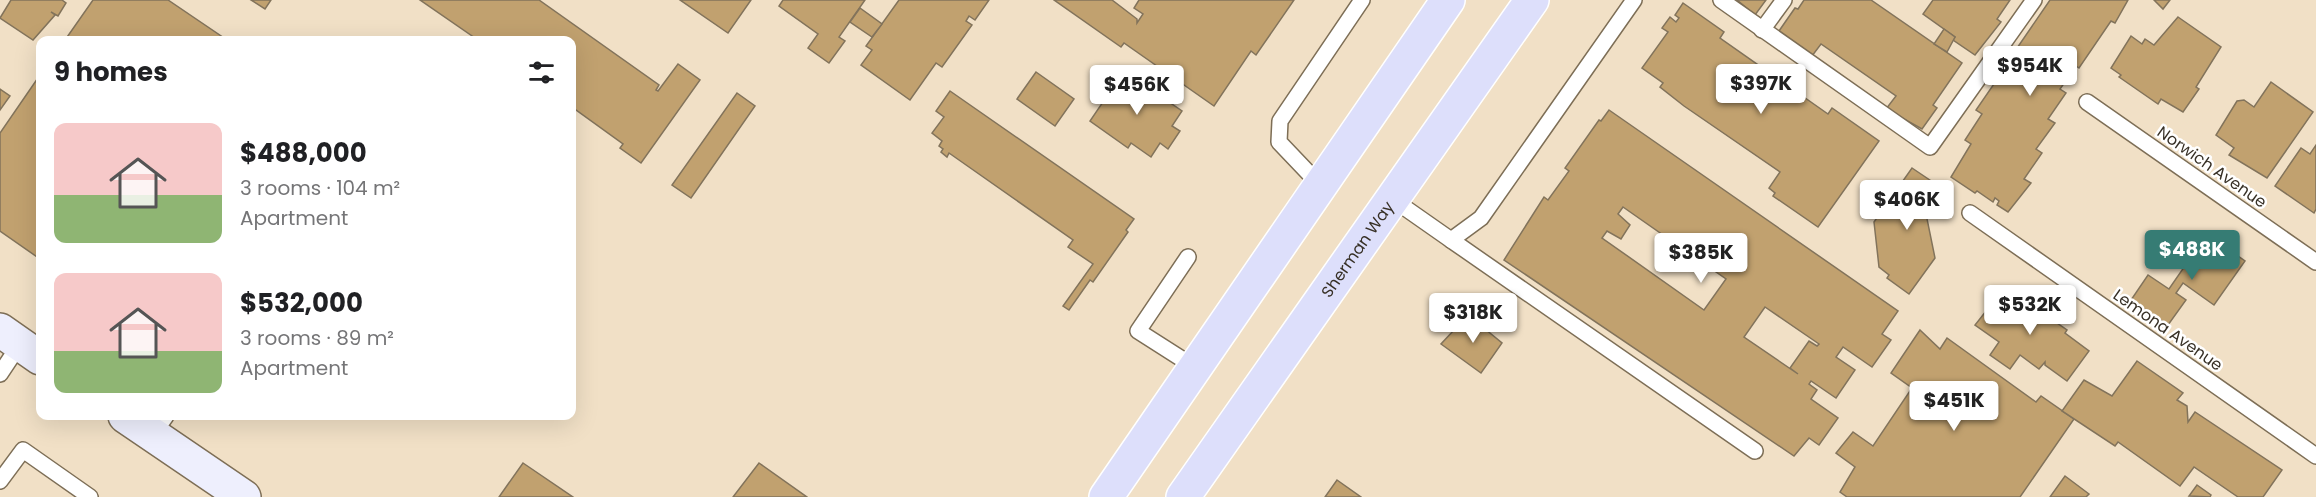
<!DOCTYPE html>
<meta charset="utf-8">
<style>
body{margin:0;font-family:Poppins,sans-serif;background:#f6f6f6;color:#202124;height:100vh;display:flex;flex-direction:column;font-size:22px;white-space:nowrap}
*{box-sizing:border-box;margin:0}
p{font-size:20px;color:#757577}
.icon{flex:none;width:33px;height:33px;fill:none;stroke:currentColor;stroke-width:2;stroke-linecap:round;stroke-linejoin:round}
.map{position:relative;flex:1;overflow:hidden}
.sheet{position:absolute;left:36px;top:36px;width:540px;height:384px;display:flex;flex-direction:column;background:#fff;border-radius:12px;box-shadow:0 6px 24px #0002}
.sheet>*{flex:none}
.price{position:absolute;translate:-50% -51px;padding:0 14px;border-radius:6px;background:#fff;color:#222;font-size:20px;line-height:39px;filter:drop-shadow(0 2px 3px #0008)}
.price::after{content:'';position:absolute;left:50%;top:36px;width:18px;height:14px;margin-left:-9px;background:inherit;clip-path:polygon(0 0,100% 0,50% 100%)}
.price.selected{background:#367c74;color:#fff}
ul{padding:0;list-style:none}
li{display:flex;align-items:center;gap:18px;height:150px;padding:0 18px}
li span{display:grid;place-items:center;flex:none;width:168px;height:120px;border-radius:12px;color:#555}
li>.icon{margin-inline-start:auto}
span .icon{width:72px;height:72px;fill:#fffc;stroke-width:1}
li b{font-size:26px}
h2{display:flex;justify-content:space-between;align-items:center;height:72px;padding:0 18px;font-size:26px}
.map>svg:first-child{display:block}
</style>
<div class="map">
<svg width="2316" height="497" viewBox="0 0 2316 497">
<rect width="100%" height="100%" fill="#f1e0c6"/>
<!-- building -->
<g fill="#c1a16f" stroke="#82735b" stroke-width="1.5" fill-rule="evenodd">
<polygon points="11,0 62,0 66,3 58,16 51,12 55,15 33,40 0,18"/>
<polygon points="93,0 168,0 227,40 65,40"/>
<polygon points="251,0 271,0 265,9"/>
<polygon points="420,0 539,0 659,85 656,90 658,91 678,64 700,80 641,163 620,148 623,144 572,107 572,40 478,40"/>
<polygon points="680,0 751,0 728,33"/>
<polygon points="783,0 865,0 839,37 845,41 829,63 808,48 818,34 779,6"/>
<polygon points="899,0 989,0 975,20 969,16 966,21 972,25 942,67 936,63 910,100 861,65 872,50 866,46"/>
<polygon points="1054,0 1112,0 1137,19 1137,23 1143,14 1134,8 1139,0 1294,0 1256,55 1251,51 1214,106 1124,43 1121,47"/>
<polygon points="1737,0 1766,0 1755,15"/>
<polygon points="1804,0 1871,0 1962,63 1933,105 1937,108 1922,129 1886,109 1896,96 1821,44 1812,56 1779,31 1795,8 1798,9"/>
<polygon points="1933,0 2010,0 1997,19 2001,22 1975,55 1953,40 1955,37 1923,14"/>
<polygon points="2050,0 2128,0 2115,23 2111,21 2079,68 2076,66 2060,89 2066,93 2048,119 2055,123 2036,149 2042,153 2024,179 2031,183 2008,212 1997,205 1999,201 1995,198 1993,202 1977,191 1975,193 1951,177 1971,144 1965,140 1982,114 1976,110 1994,84 1987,80 2008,51 2013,54"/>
<polygon points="2154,0 2170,0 2163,9"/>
<polygon points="1683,3 1724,32 1720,38 1828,114 1832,108 1879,141 1818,227 1773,196 1775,193 1769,188 1780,172 1684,106 1660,87 1663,83 1642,68 1668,32 1662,28 1670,17 1676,22 1679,18 1675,15"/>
<polygon points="860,8 882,24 872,37 850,22"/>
<polygon points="2178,17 2221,47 2196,87 2199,89 2183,112 2161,99 2158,104 2119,77 2121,75 2111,68 2131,36 2142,44 2145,39 2154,45"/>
<polygon points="1944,29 1955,37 1947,52 1934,44"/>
<polygon points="1124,71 1182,111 1172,126 1180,131 1168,149 1160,143 1151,157 1131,143 1128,148 1090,121"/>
<polygon points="1036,72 1074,99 1055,126 1017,99"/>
<polygon points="40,75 40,259 0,231 0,133"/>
<polygon points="2271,82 2313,112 2267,178 2229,155 2234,148 2216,135 2237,101 2244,100 2254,107"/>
<polygon points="0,89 10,96 0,110"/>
<polygon points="950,91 1134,219 1126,230 1128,232 1093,282 1090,280 1069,310 1063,306 1093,264 1068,247 1073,240 949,153 947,157 941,152 943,149 939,146 942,141 932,133 944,117 936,111"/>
<polygon points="737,93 755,106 691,198 672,185"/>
<path d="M1609 110 1898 311 1882 334 1891 340 1872 367 1843 347 1836 357 1855 370 1836 398 1811 381 1809 384 1817 390 1811 399 1838 418 1819 445 1809 438 1794 456 1504 260 1544 197 1548 200 1569 171 1565 168 1599 120 1601 121ZM1623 207 1726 279 1704 310 1602 238 1607 231 1621 239 1630 225 1618 214ZM1765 307 1819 344 1817 346 1809 341 1790 368 1798 374 1744 337Z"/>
<polygon points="2316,145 2316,209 2314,213 2275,186 2301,148 2310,154"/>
<polygon points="1912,168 1943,189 1926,214 1935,258 1909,294 1887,278 1889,275 1879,267 1874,222"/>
<polygon points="2207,234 2245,261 2214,305 2183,283 2176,293 2186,300 2168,325 2131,300 2148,275 2169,289"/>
<polygon points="2005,287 2067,330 2065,333 2089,351 2067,381 2045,365 2045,362 2039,369 2020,355 2010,369 1990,355 1999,342 1975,325"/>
<polygon points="1468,315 1502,343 1481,373 1441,344"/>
<polygon points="1920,330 1940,349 1947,338 2036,402 2041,396 2074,419 2020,497 1847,497 1840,492 1855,467 1836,453 1853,432 1873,446 1912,388 1891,373"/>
<polygon points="2137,361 2183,393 2177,400 2187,406 2188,422 2195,412 2282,470 2263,497 2238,497 2194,467 2180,486 2118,442 2115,446 2062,411 2084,380 2112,396"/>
<polygon points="523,463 573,497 499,497"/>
<polygon points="759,463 807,497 733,497"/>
<polygon points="2065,476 2089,494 2086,497 2050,497"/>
<polygon points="1337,480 1361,497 1325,497"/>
<polygon points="2197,485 2211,495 2210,497 2189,496"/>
</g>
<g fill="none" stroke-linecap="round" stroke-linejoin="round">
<!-- lane casing -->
<g stroke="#7d6e56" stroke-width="18">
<g id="lane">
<polyline points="1721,0 1930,147 2034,0"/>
<polyline points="1762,30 1784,0"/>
<polyline points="2087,102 2316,262"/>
<polyline points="1319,184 1279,142 1280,121 1362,0"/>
<polyline points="1391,198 1451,240 1481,218 1634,0"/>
<polyline points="1970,213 2316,456"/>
<polyline points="1451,240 1755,451"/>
<polyline points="1188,257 1138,331 1196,368"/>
<polyline points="0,374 20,344"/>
<polyline points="153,434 166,416"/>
<polyline points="0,481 23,450 90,497"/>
</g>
</g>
<!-- secondary casing -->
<g stroke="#7d6e56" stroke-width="36">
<g id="secondary">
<polyline points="0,330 40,358"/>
<polyline points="125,416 244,497"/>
</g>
</g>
<!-- primary casing -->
<g stroke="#fff" stroke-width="36">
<g id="primary">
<polyline points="1106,497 1448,0"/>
<path id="s1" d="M1183 497 1532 0"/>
</g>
</g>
<!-- lane -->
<use href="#lane" stroke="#fff" stroke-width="15"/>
<!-- secondary -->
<use href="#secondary" stroke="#eeeffd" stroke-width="33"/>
<!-- primary -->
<use href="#primary" stroke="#dddffb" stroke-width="33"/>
</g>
<g text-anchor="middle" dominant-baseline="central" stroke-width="5" stroke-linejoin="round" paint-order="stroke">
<!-- street labels -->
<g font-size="16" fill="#373026" stroke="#fff">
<text transform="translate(2212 167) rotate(35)">Norwich Avenue</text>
<text stroke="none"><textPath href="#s1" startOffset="303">Sherman Way</textPath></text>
<text transform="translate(2168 330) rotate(35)">Lemona Avenue</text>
</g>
</g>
</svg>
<b class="price" style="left:2030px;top:97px">$954K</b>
<b class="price" style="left:1761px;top:115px">$397K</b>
<b class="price" style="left:1137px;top:116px">$456K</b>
<b class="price" style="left:1907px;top:231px">$406K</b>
<b class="price selected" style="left:2192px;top:281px">$488K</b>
<b class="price" style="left:1701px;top:284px">$385K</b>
<b class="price" style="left:2030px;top:336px">$532K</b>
<b class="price" style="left:1473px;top:344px">$318K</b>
<b class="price" style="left:1954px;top:432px">$451K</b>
<section class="sheet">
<h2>9 homes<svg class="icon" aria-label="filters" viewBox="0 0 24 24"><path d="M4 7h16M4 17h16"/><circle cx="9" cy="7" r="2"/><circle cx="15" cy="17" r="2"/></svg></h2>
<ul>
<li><span style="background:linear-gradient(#f6c9c9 60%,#8fb573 0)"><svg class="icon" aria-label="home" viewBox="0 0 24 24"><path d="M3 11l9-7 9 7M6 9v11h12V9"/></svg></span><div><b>$488,000</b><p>3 rooms · 104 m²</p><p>Apartment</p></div></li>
<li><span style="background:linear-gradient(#f6c9c9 65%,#8fb573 0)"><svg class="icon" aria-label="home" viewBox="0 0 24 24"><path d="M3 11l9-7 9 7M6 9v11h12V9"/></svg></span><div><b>$532,000</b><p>3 rooms · 89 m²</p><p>Apartment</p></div></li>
</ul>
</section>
</div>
